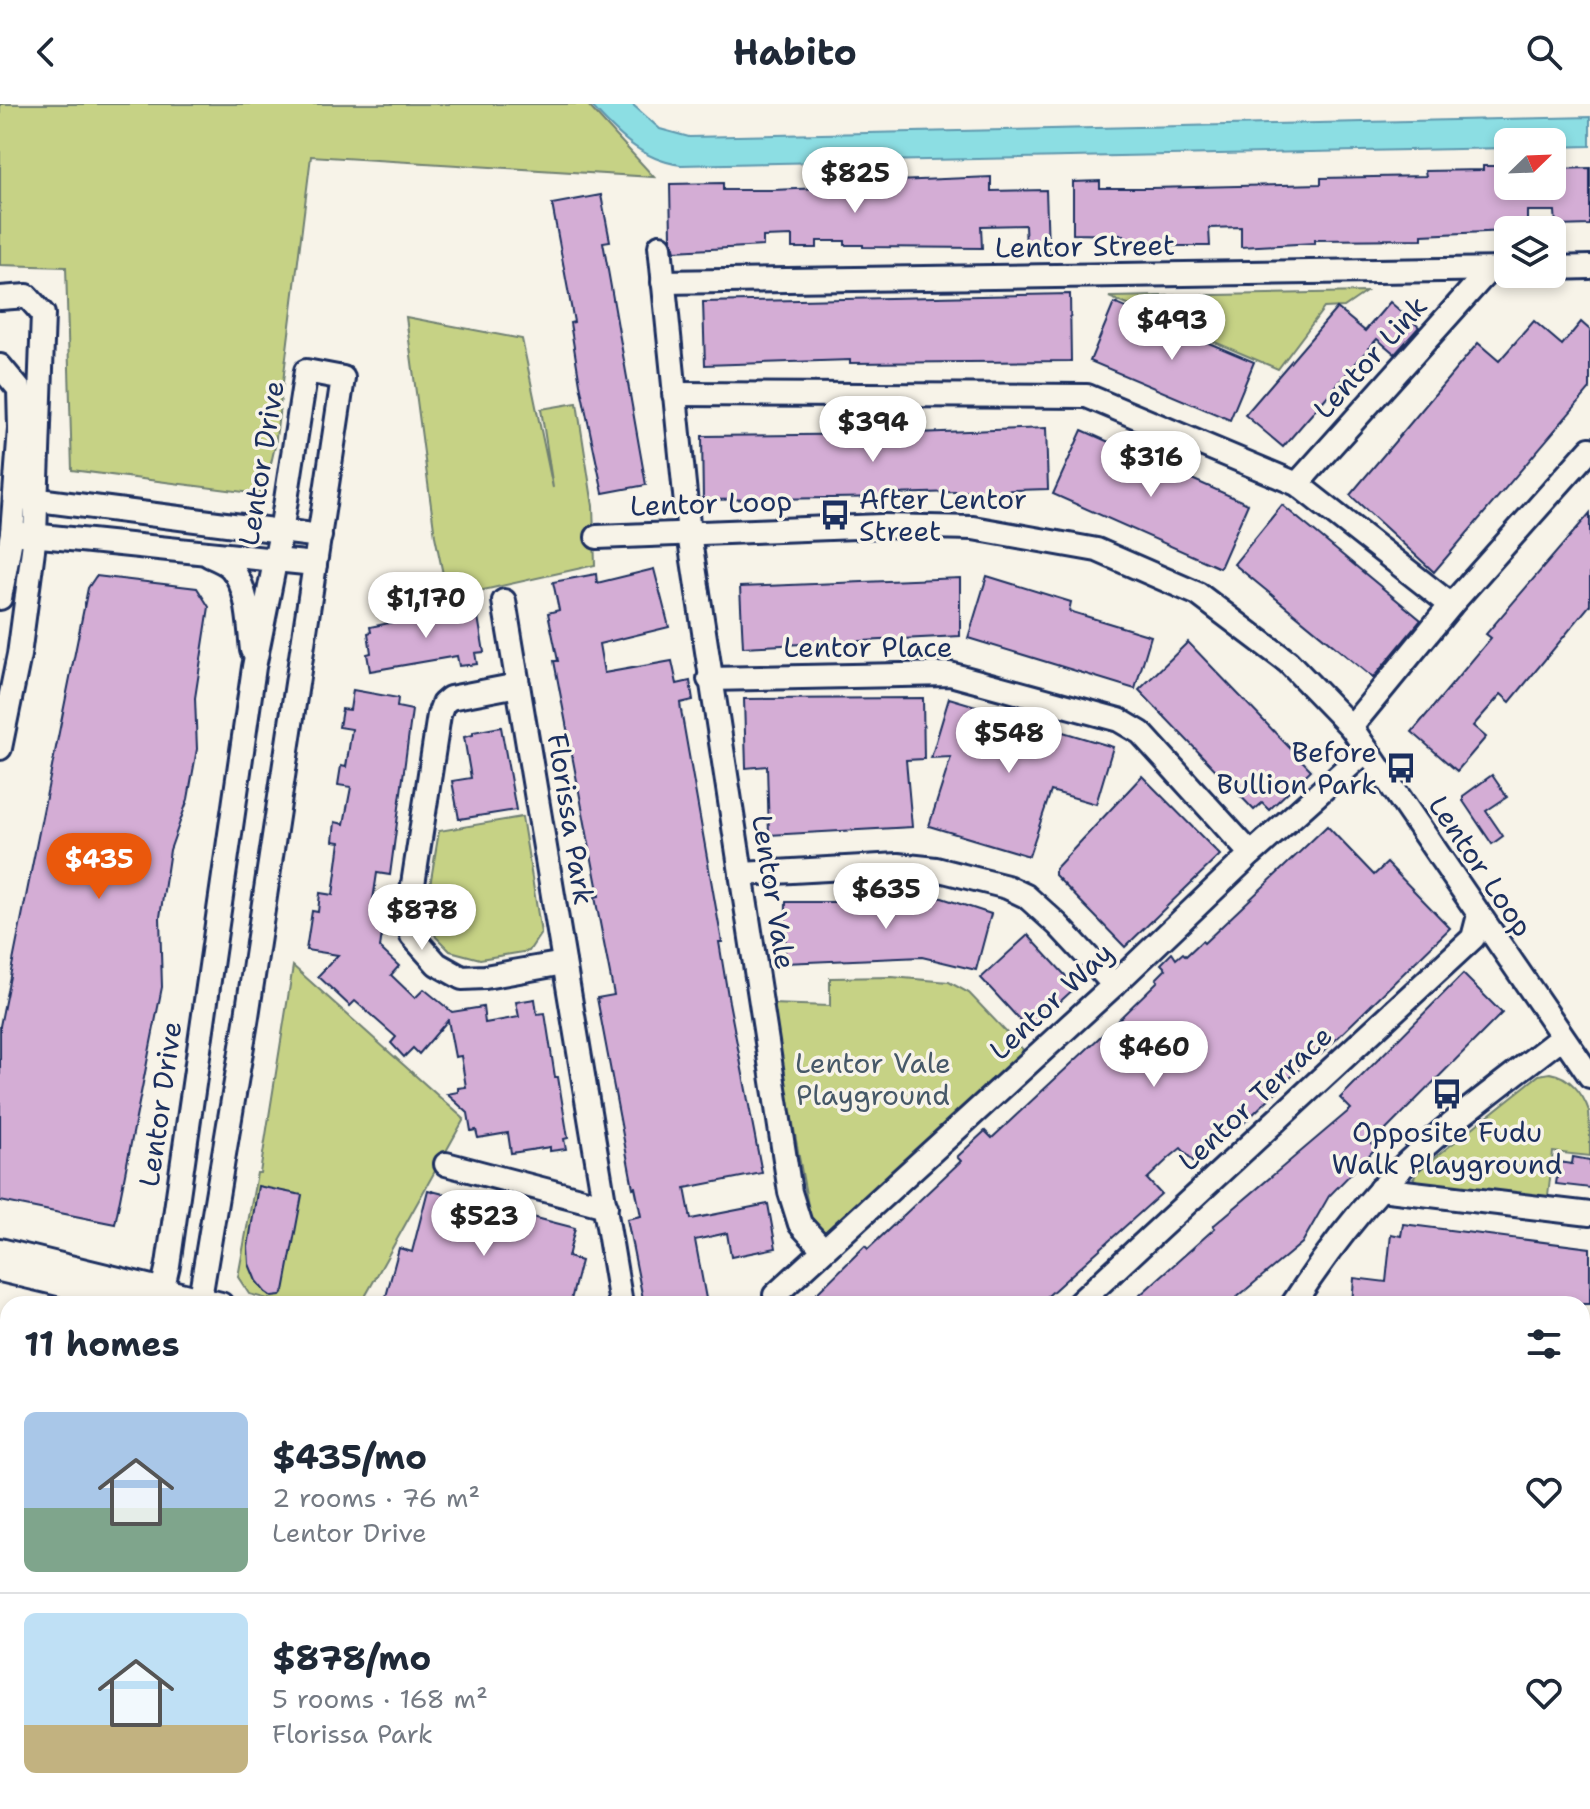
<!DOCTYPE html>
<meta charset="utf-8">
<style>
body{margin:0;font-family:"Shantell Sans",sans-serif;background:#f2f2f3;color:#1f2937;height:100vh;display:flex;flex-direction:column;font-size:30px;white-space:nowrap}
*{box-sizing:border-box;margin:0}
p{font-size:26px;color:#747a83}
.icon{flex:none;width:44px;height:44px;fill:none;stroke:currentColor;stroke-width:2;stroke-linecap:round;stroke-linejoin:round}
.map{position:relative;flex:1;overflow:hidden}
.side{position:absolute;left:0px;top:1192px;width:1590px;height:514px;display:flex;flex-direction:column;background:#fff;border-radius:24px 24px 0 0;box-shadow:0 4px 12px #0003}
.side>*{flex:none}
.needle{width:52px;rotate:67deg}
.fabs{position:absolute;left:1494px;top:24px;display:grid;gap:16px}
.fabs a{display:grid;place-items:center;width:72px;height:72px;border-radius:12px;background:#fff;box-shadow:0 4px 12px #0003;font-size:40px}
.price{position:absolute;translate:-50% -68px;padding:0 18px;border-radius:28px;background:#fff;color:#222;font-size:26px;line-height:52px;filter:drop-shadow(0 2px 4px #0008)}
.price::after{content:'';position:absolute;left:50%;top:48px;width:24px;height:18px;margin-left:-12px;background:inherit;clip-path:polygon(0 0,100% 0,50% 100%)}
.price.active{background:#ea580c;color:#fff}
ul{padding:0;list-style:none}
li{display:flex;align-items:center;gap:24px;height:200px;padding:0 24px}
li+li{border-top:2px solid #e0e1e3}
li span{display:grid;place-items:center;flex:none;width:224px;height:160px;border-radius:12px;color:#555}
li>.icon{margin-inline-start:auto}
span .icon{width:96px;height:96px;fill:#fffc;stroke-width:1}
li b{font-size:34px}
h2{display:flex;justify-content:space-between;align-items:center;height:96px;padding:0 24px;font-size:34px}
header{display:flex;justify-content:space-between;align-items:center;height:104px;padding:0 24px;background:#fff;font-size:36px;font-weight:700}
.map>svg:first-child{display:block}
</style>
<header><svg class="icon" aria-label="back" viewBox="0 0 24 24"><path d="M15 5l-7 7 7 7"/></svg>Habito<svg class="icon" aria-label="search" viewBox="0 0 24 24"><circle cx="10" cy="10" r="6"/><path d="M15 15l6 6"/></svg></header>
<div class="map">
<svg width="1590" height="1705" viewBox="0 0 1590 1705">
<rect width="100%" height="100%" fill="#f7f3e8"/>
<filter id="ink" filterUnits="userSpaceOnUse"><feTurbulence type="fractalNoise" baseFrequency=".0125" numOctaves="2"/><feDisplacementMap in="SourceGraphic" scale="16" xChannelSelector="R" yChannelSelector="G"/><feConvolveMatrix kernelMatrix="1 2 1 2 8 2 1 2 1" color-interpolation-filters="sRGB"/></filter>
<g filter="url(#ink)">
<!-- green -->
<g fill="#c6d285" stroke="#708072" stroke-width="2">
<polygon points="0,0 587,0 654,73 311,52 275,342 269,368 259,390 72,366 66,163 0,161"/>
<polygon points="1366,188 1344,203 1324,204 1278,265 1109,193"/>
<polygon points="406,213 522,235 553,384 541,305 577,299 593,402 595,461 448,494 435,432"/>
<polygon points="522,713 541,829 529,847 480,855 450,847 436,833 426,806 439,727"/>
<polygon points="293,862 464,1015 361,1200 286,1200 249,1190 238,1173 257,1069 260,1069"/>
<polygon points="892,873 949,878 969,889 1029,952 827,1127 817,1127 811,1118 771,900 830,902 830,874"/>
<path d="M1550 969C1569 972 1583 989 1589 1007 1590 1020 1590 1039 1590 1052L1553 1048 1547 1101 1417 1084 1413 1076 1417 1068 1539 971Z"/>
</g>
<!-- water -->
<path fill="#8cdee3" stroke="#5f98ae" stroke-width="2" d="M590 0H632L660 25 689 33 1590 13V42L1552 43V38H1508V44L681 61C641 56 615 28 590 0Z"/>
<!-- building -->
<g fill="#d4add5" stroke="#1b2f5e" stroke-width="2">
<polygon points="1483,62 1508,62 1508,82 1552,82 1552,65 1590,64 1590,121 1556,122 1555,107 1527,107 1527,126 1422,131 1422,135 1315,136 1315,139 1241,143 1241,123 1209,124 1210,142 1124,142 1123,131 1073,130 1073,78 1100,77 1100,84 1151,84 1321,80 1321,74 1426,72 1425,67 1483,66"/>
<polygon points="991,73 991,87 1046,86 1048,144 1026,145 1025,121 981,122 982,144 863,143 863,141 845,141 845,137 817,137 817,144 792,144 792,132 763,133 763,142 675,147 671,133 670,80 723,79 723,86 772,86 896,81 896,77"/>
<polygon points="601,91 610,137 603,138 646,381 603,389 580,280 570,219 574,218 552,100"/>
<polygon points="1070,190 1071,257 850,259 850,256 705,261 703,198"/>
<polygon points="1390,198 1419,223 1395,250 1377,235 1283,343 1245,311 1337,204 1365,227"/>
<polygon points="1114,199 1254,258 1230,316 1090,257"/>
<polygon points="1534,217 1562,241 1581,218 1590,226 1590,285 1434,468 1350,391 1478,239 1499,257"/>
<polygon points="1046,324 1048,385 892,390 892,393 703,396 702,332 890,330"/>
<polygon points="1082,326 1248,400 1220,464 1053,390"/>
<polygon points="1282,401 1421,516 1373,574 1234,460"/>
<polygon points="1590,409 1590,501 1510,598 1501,590 1473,622 1486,633 1457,667 1412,628 1491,534 1486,530"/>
<polygon points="654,465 669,523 599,540 604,569 672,557 677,580 690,577 693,596 680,599 681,606 722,838 719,838 729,898 762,1069 685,1084 691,1115 768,1100 776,1144 731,1153 727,1129 695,1136 707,1200 644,1200 627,1115 641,1112 635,1083 633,1084 597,894 614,891 595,793 599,792 554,557 558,557 548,509 559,506 553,478 596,470 597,479"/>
<polygon points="96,472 197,484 209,503 195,594 197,645 188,695 170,746 160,813 162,883 115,1120 0,1097 0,922 88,484"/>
<polygon points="987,472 1071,498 1069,507 1151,532 1135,585 968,534"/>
<polygon points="960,474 960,532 743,543 740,483"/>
<polygon points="452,506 453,511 477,507 484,548 475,549 477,560 459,562 457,552 370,567 367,550 371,549 368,529 371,528 370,523"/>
<polygon points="1188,538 1311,666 1269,706 1262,699 1254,706 1139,586"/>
<polygon points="353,586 398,594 397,603 412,606 390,771 377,769 373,796 386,798 380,844 399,862 391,871 415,894 424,885 452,908 483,903 485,919 519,913 516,898 535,895 537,910 545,909 555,973 558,973 568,1034 564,1035 566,1045 550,1047 550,1043 511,1049 508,1029 478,1034 476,1026 471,1027 468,1009 447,990 458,988 458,984 466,983 461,952 455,953 448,916 419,950 413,944 404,953 391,939 396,933 355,897 350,902 318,872 338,851 306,846 312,807 318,808 320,789 333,791 340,738 333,737 335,718 344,720 351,683 338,681 341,662 346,663 352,625 339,623 342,605 350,606"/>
<polygon points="923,594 924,655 906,656 912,723 769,731 767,662 746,664 744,595"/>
<polygon points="949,594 1113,643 1096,700 1051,687 1029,752 929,722 951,653 931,654"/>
<polygon points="501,623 516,706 459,715 452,677 471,674 464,633 473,631 473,628"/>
<polygon points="1492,671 1507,693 1486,707 1503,732 1492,740 1463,697 1463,692"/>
<polygon points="1142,672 1220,751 1125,843 1055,771 1055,765"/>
<polygon points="1327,722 1374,771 1387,759 1450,824 1321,950 1318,947 1244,1019 1242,1017 1195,1059 1181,1044 1169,1054 1147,1075 1161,1090 1039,1200 806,1200 865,1142 868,1145 961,1057 957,1053 985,1027 992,1034 1117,917 1158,877 1156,875 1166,865 1161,860 1172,849 1176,855 1183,849 1186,852 1202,837 1204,839"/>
<polygon points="903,790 942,794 991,810 976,866 922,853 785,859 786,798 903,798"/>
<polygon points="1028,831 1076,883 1029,926 981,874"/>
<polygon points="1463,870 1502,909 1372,1040 1376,1044 1329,1092 1302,1139 1229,1200 1130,1200 1215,1124 1213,1122 1351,1005 1340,994"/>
<polygon points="1573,1053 1590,1056 1590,1084 1556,1080 1559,1058 1572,1060"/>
<polygon points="258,1082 302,1091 284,1187 280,1192 272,1193 265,1188 256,1177 249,1160 248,1143"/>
<polygon points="428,1086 575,1124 568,1153 581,1157 570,1200 384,1200 399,1144 412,1148"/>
<polygon points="1403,1120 1590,1144 1590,1200 1352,1200 1354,1174 1386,1178 1391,1130 1401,1132"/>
</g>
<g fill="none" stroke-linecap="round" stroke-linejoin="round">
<!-- minor casing -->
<g stroke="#1b2f5e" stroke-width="28">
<g id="minor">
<polyline points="660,142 689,430 790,1088 800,1120 823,1145"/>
<polyline points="1552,164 1590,163"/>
<polyline points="663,178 1508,165"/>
<polyline points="0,194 27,192 43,210 35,431 19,551 0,644"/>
<polyline points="0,262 19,285 20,324 12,429 0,494"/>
<polyline points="674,290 1087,292 1297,380 1451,501"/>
<polyline points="1297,380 1489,166"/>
<polyline points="15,393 320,432"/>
<polyline points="12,429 315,460"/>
<polyline points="597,433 882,422 973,424 1097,446 1198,490 1288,558 1351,623 1590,972"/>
<path d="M210 452C217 455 228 460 232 465 249 486 249 521 252 546"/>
<polyline points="504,497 621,1200"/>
<polyline points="709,575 950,570 1119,616 1141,629 1251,750"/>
<polyline points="518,581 450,594 443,600 439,611 408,813 412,832 437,860 462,874 485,873 564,859"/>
<polyline points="1351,623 1451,501 1590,345"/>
<polyline points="741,770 898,761 936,765 1007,783 1026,792 1058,821 1114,881"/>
<polyline points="446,1060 606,1102"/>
<polyline points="1380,1085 1590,1110"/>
<polyline points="0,1146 221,1200"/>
<polyline points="0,1166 143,1200"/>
<polyline points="775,1191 1114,881 1251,750 1367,646"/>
<polyline points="159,1200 168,1161 254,563 281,428 306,267 343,274 247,912 199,1200"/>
<polyline points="1078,1200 1473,834 1479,811"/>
<path d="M1293 1200C1319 1160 1346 1123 1378 1088 1432 1029 1500 982 1562 933"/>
<polyline points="1582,1291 1590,1292"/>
<polyline points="1582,1549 1590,1541"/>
<polyline points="0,1593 8,1577"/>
<polyline points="0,1663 8,1647"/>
<polyline points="325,1698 333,1705"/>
<polyline points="917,1698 925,1701"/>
<polyline points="458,1705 461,1698"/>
<polyline points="682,1705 686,1698"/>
<polyline points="974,1705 978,1698"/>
<polyline points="1210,1705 1216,1698"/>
<path d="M1480 1705C1490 1697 1500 1699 1510 1705"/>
</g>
</g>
<!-- major casing -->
<g stroke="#1b2f5e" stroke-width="34">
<polyline id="major" points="41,1698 43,1705"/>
</g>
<!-- minor -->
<use href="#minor" stroke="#f7f3e8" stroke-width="22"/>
<!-- major -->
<use href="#major" stroke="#f7f3e8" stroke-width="28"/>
</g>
</g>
<!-- icons -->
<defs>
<g id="bus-bare" transform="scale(2.4)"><path d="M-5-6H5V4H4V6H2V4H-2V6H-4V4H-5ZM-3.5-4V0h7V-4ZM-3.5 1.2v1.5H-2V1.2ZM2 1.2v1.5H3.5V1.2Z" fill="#1b2f5e" stroke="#f7f3e8" stroke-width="2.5" paint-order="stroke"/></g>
</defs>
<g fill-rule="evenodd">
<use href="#bus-bare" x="835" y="411"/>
<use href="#bus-bare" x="1401" y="664"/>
<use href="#bus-bare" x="1447" y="990"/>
</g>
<g text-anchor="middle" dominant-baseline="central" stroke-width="7" stroke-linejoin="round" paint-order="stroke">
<!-- street labels -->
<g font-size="28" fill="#1b2f5e" stroke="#f7f3e8">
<text transform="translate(1085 142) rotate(-1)">Lentor Street</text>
<text transform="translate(1370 253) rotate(-48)">Lentor Link</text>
<text transform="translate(261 359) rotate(-81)">Lentor Drive</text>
<text transform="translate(711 399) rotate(-2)">Lentor Loop</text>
<text x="868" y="543">Lentor Place</text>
<text transform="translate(571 715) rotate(81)">Florissa Park</text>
<text transform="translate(1481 762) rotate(56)">Lentor Loop</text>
<text transform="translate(774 788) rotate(81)">Lentor Vale</text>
<text transform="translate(1051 897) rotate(-43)">Lentor Way</text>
<text transform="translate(1255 994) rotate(-43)">Lentor Terrace</text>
<text transform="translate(160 1000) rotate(-82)">Lentor Drive</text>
</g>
<!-- poi labels -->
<g font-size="28" fill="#1b2f5e" stroke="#f7f3e8" text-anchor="start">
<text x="859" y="395">After Lentor<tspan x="859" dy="32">Street</tspan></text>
<text x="1377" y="648" text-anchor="end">Before<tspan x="1377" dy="32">Bullion Park</tspan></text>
<text x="1447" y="1028" text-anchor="middle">Opposite Fudu<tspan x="1447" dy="32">Walk Playground</tspan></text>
</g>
<!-- park labels -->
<g font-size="28" fill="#465868" stroke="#f7f3e8">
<text x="873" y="959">Lentor Vale<tspan x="873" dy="32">Playground</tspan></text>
</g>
</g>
</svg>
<div class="fabs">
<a><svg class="needle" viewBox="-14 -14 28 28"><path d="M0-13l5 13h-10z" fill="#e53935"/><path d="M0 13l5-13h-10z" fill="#747a83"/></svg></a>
<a><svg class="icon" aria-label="layers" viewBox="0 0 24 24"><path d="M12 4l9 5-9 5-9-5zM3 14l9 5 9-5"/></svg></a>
</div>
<b class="price" style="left:855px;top:111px">$825</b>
<b class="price" style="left:1172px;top:258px">$493</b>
<b class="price" style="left:873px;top:360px">$394</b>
<b class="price" style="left:1151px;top:395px">$316</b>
<b class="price" style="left:426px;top:536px">$1,170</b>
<b class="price" style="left:1009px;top:671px">$548</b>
<b class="price active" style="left:99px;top:797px">$435</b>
<b class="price" style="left:886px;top:827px">$635</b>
<b class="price" style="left:422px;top:848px">$878</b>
<b class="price" style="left:1154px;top:985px">$460</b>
<b class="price" style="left:484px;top:1154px">$523</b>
<section class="side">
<h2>11 homes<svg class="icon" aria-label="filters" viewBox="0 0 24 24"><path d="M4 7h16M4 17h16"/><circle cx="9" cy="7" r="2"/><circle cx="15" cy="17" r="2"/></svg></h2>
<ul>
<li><span style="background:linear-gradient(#a9c7e8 60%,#7fa58c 0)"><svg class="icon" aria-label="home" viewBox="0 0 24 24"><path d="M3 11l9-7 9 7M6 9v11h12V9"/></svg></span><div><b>$435/mo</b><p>2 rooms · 76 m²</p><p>Lentor Drive</p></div><svg class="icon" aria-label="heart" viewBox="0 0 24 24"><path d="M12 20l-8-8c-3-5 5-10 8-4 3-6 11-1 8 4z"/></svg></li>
<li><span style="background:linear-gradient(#bfe0f5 70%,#c2b280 0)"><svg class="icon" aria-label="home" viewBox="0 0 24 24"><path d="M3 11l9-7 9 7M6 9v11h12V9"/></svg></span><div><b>$878/mo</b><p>5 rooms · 168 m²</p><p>Florissa Park</p></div><svg class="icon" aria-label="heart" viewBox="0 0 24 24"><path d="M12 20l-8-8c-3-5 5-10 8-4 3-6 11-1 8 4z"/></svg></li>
</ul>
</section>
</div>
